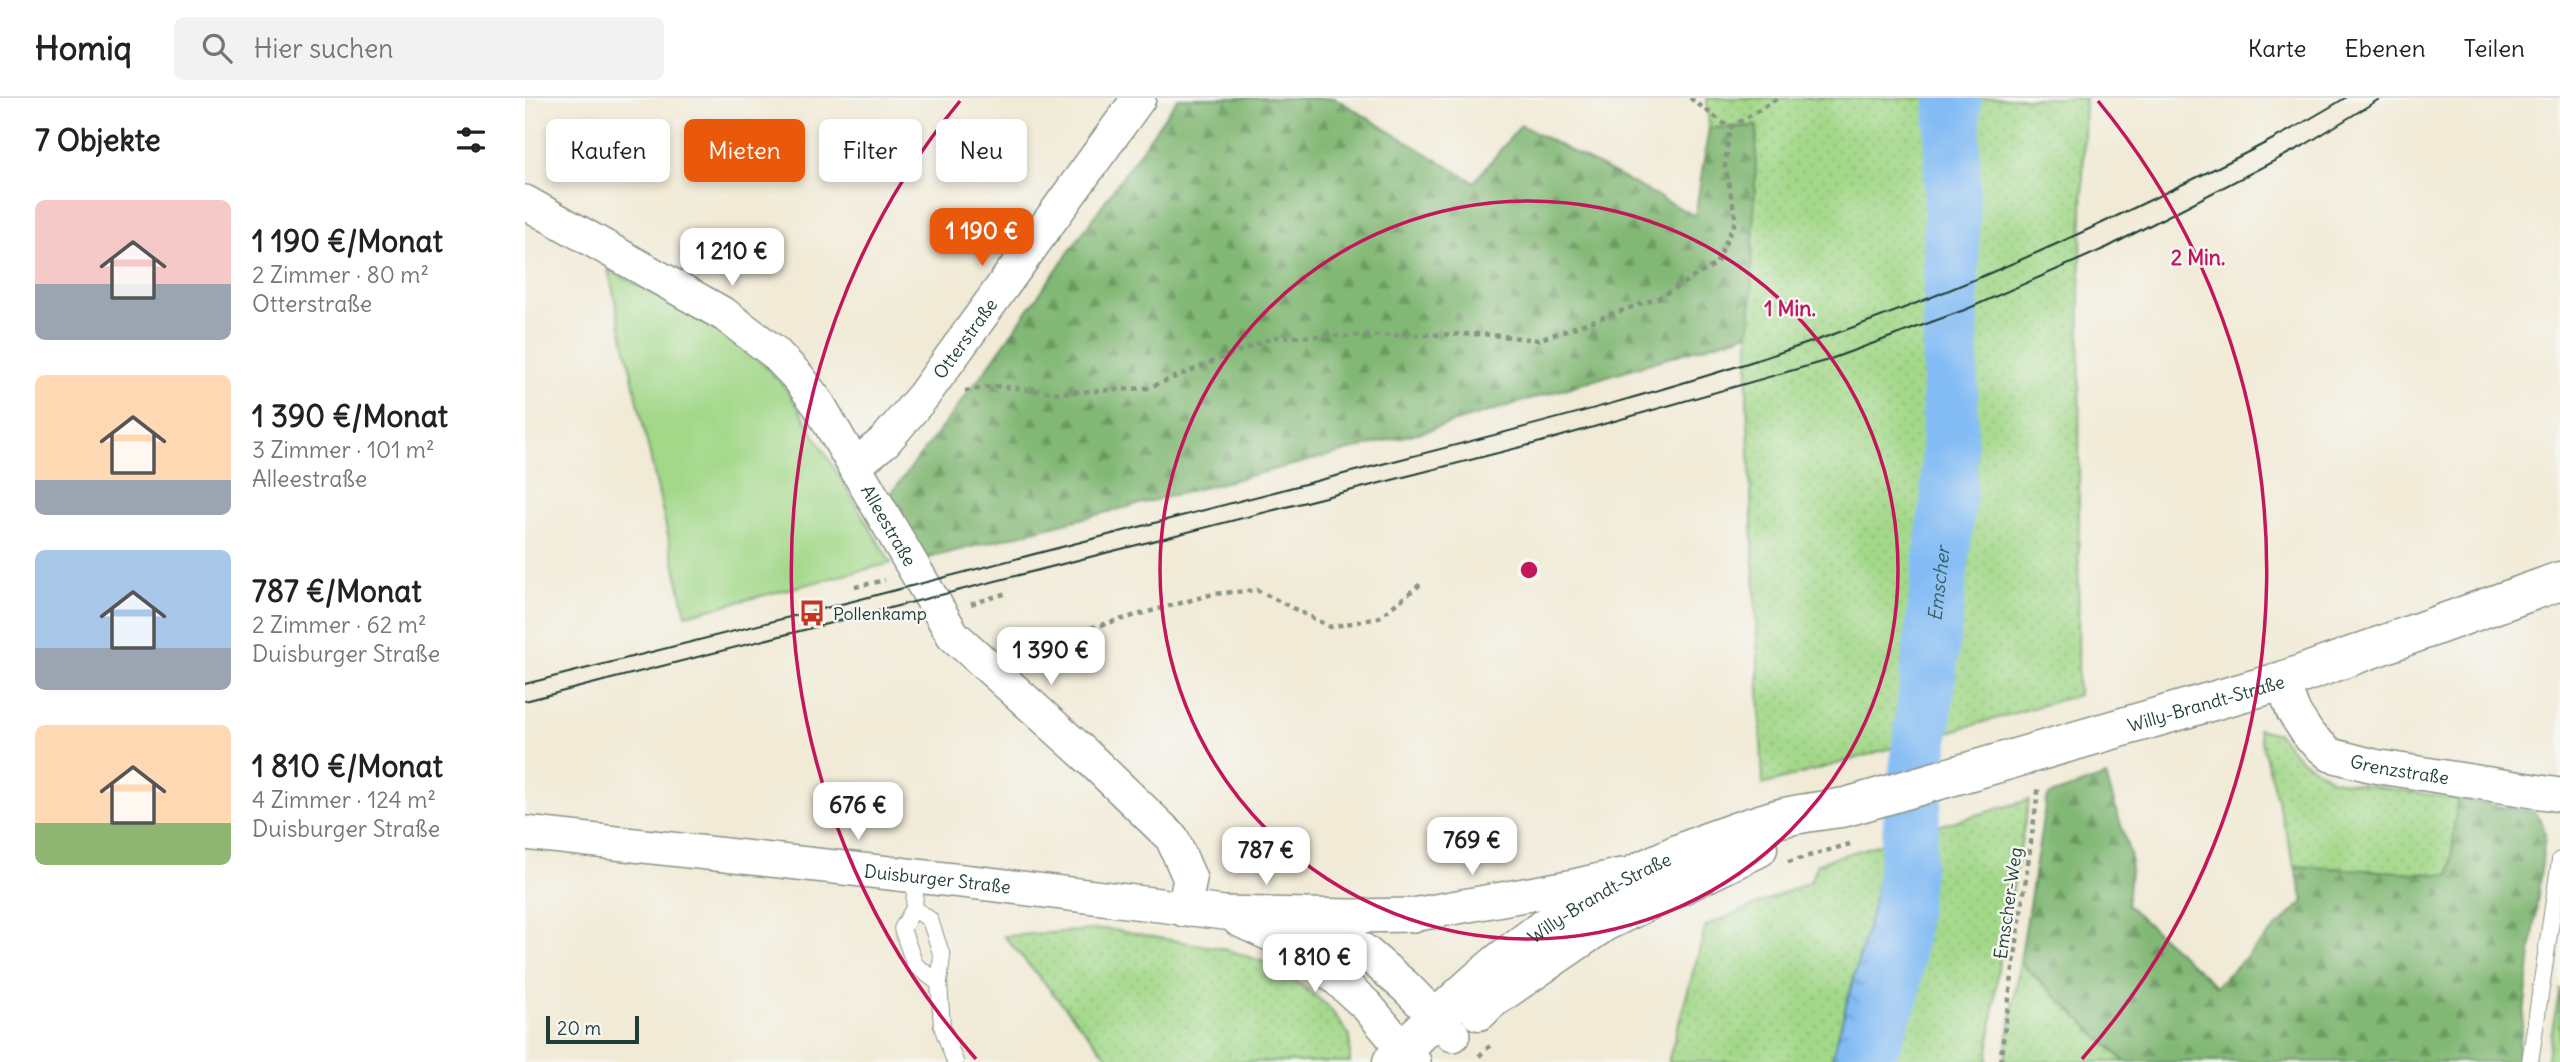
<!DOCTYPE html>
<html lang="de">
<meta charset="utf-8">
<style>
body{margin:0;font-family:Delius,sans-serif;background:#f2f2f2;color:#222;height:100vh;display:flex;flex-direction:column;font-size:26px;white-space:nowrap}
*{box-sizing:border-box;margin:0}
p{font-size:23px;color:#767676}
.icon{flex:none;width:38px;height:38px;fill:none;stroke:currentColor;stroke-width:2;stroke-linecap:round;stroke-linejoin:round}
.map{position:relative;flex:1;overflow:hidden}
.details{display:flex;flex-direction:column;background:#fff;width:525px}
.details>*{flex:none}
.hud{position:absolute;left:21px;top:21px;width:665px;height:63px;display:flex;gap:14px}
.scale{position:absolute;left:21px;bottom:18px;width:93px;box-sizing:border-box;padding-left:7px;border:4px solid #1f3d34;border-top:0;font-size:19px;line-height:24px;white-space:nowrap;color:#1f3d34;-webkit-text-stroke:5px #f6f6f2;paint-order:stroke}
.price{position:absolute;translate:-50% -60px;padding:0 16px;border-radius:14px;background:#fff;color:#222;font-size:23px;line-height:46px;filter:drop-shadow(0 2px 4px #0008)}
.price::after{content:'';position:absolute;left:50%;top:42px;width:21px;height:16px;margin-left:-10px;background:inherit;clip-path:polygon(0 0,100% 0,50% 100%)}
.price.selected{background:#ea580c;color:#fff}
ul{padding:0;list-style:none}
li{display:flex;align-items:center;gap:21px;height:175px;padding:0 35px}
li span{display:grid;place-items:center;flex:none;width:196px;height:140px;border-radius:10px;color:#555}
li>.icon{margin-inline-start:auto}
span .icon{width:84px;height:84px;fill:#fffc;stroke-width:1}
li b{font-size:30px}
h2{display:flex;justify-content:space-between;align-items:center;height:84px;padding:0 35px;font-size:30px}
.pill{padding:0 24px;border-radius:10px;background:#fff;box-shadow:0 4px 10px #0003;font-size:24px;line-height:63px}
.pill.selected{background:#ea580c;color:#fff}
header{display:flex;align-items:center;gap:42px;box-sizing:border-box;height:98px;padding:0 35px;background:#fff;border-bottom:2px solid #e0e0e0}
header strong{font-size:33px}
nav{display:flex;gap:38px;margin-inline-start:auto;font-size:24px}
.search{width:490px;height:63px;background:#f2f2f2;display:flex;align-items:center;gap:18px;box-sizing:border-box;padding:0 24px;border-radius:10px;color:#767676;font-size:26px}
main{display:flex;flex:1;min-height:0}
.map>svg:first-child{display:block}
</style>
<header>
<strong>Homiq</strong>
<div class="search"><svg class="icon" aria-label="search" viewBox="0 0 24 24"><circle cx="10" cy="10" r="6"/><path d="M15 15l6 6"/></svg>Hier suchen</div>
<nav><a>Karte</a><a>Ebenen</a><a>Teilen</a></nav>
</header>
<main>
<section class="details">
<h2>7 Objekte<svg class="icon" aria-label="filters" viewBox="0 0 24 24"><path d="M4 7h16M4 17h16"/><circle cx="9" cy="7" r="2"/><circle cx="15" cy="17" r="2"/></svg></h2>
<ul>
<li><span style="background:linear-gradient(#f6c9c9 60%,#9aa5b1 0)"><svg class="icon" aria-label="home" viewBox="0 0 24 24"><path d="M3 11l9-7 9 7M6 9v11h12V9"/></svg></span><div><b>1 190 €/Monat</b><p>2 Zimmer · 80 m²</p><p>Otterstraße</p></div></li>
<li><span style="background:linear-gradient(#ffd9b3 75%,#9aa5b1 0)"><svg class="icon" aria-label="home" viewBox="0 0 24 24"><path d="M3 11l9-7 9 7M6 9v11h12V9"/></svg></span><div><b>1 390 €/Monat</b><p>3 Zimmer · 101 m²</p><p>Alleestraße</p></div></li>
<li><span style="background:linear-gradient(#a9c7e8 70%,#9aa5b1 0)"><svg class="icon" aria-label="home" viewBox="0 0 24 24"><path d="M3 11l9-7 9 7M6 9v11h12V9"/></svg></span><div><b>787 €/Monat</b><p>2 Zimmer · 62 m²</p><p>Duisburger Straße</p></div></li>
<li><span style="background:linear-gradient(#ffd9b3 70%,#8fb573 0)"><svg class="icon" aria-label="home" viewBox="0 0 24 24"><path d="M3 11l9-7 9 7M6 9v11h12V9"/></svg></span><div><b>1 810 €/Monat</b><p>4 Zimmer · 124 m²</p><p>Duisburger Straße</p></div></li>
</ul>
</section>
<div class="map">
<svg width="2035" height="964" viewBox="0 0 2035 964">
<defs>
<pattern id="grass-dots" width="8" height="8" patternUnits="userSpaceOnUse" patternTransform="scale(1.75)"><rect width="8" height="8" fill="#a3d889"/><path d="M2 2h.1M6 6h.1" fill="none" stroke="#8cba77" stroke-width="1.8" stroke-linecap="round"/></pattern>
<pattern id="forest-firs" width="22" height="20" patternUnits="userSpaceOnUse" patternTransform="scale(1.75)"><rect width="22" height="20" fill="#82b875"/><path d="M5 1l3.5 6h-7zM16 11l3.5 6h-7z" fill="#6a9761"/></pattern>
<pattern id="water-waves" width="16" height="10" patternUnits="userSpaceOnUse" patternTransform="scale(1.75)"><rect width="16" height="10" fill="#83bcf4"/><path d="M0 5q4-4 8 0t8 0" fill="none" stroke="#6b9ac6"/></pattern>
</defs>
<rect width="100%" height="100%" fill="#f6f6f2"/>
<filter id="ink" filterUnits="userSpaceOnUse"><feTurbulence type="fractalNoise" baseFrequency=".0143" numOctaves="2"/><feDisplacementMap in="SourceGraphic" scale="14" xChannelSelector="R" yChannelSelector="G"/><feConvolveMatrix kernelMatrix="1 2 1 2 8 2 1 2 1" color-interpolation-filters="sRGB"/></filter>
<filter id="wash" filterUnits="userSpaceOnUse"><feTurbulence type="fractalNoise" baseFrequency=".00686" numOctaves="4" result="noise"/><feDisplacementMap in="SourceGraphic" scale="28" xChannelSelector="R" yChannelSelector="G"/><feGaussianBlur stdDeviation="1.57" result="paint"/><feColorMatrix in="noise" values="0 0 0 0 0 0 0 0 0 0 0 0 0 0 0 0 0 1.4 0 .05"/><feComposite in="paint" operator="in"/></filter>
<g filter="url(#wash)">
<rect width="100%" height="100%" fill="#f1ead6"/>
<!-- grass -->
<g fill="url(#grass-dots)" stroke="#618a5e" stroke-width="2">
<polygon points="1182,0 1560,0 1555,192 1553,597 1238,687 1222,301 1232,28 1184,30"/>
<polygon points="1733,631 1753,636 1773,659 1808,682 1932,701 1925,777 1770,768"/>
<polygon points="1504,702 1474,864 1462,964 1365,964 1391,864 1413,728"/>
<polygon points="1358,745 1349,805 1306,964 1143,964 1181,828 1285,784 1293,765"/>
<polygon points="582,831 700,851 751,868 803,908 825,938 825,964 587,964 479,838"/>
<polygon points="1495,864 1600,964 1479,964"/>
<polygon points="2035,890 2035,964 2021,964"/>
</g>
<!-- forest -->
<g fill="url(#forest-firs)" stroke="#507a54" stroke-width="2">
<polygon points="653,0 810,0 949,84 996,27 1170,118 1184,30 1232,28 1225,235 900,333 395,462 358,406 459,274"/>
<polygon points="1581,678 1606,760 1602,807 1691,888 1779,803 1770,768 1925,777 1932,701 2009,714 2018,727 2020,738 1998,923 1991,964 1600,964 1495,864 1521,702 1525,697"/>
</g>
<!-- garden -->
<polygon fill="#a3d889" stroke="#618a5e" stroke-width="2" points="83,171 217,245 262,291 366,465 161,517"/>
<!-- water -->
<polygon fill="url(#water-waves)" stroke="#517c94" stroke-width="2" points="1413,728 1391,864 1365,964 1306,964 1349,805 1358,745"/>
<g fill="none" stroke-linecap="round" stroke-linejoin="round">
<!-- river -->
<path stroke="#83bcf4" stroke-width="56" id="s1" d="M1340 964 1367 894 1424 394 1428 0"/>
</g>
</g>
<g filter="url(#ink)">
<g fill="none" stroke-linecap="round" stroke-linejoin="round">
<!-- lane casing -->
<g stroke="#889485" stroke-width="18">
<g id="lane">
<polyline points="391,778 389,810 377,831 390,867 414,885"/>
<polyline points="389,810 405,822 417,858 414,885 417,928 430,964"/>
<polyline points="2005,964 2035,762"/>
</g>
</g>
<!-- street casing -->
<g stroke="#889485" stroke-width="36">
<g id="street">
<path id="s2" d="M0 104 200 217 249 254 273 279 294 307 428 537 561 657 647 740 665 781 659 812"/>
<path id="s3" d="M329 368 360 343 398 298 614 0"/>
<path id="s4" d="M1757 583 1768 613 1785 639 1806 657 1849 668 2035 697"/>
<path id="s5" d="M0 735 464 786 699 815 826 818 888 817 1044 789 1096 777"/>
<polyline points="782,818 839,853 881,889 928,937"/>
<polyline points="714,822 783,854 842,908 889,964"/>
</g>
</g>
<!-- primary casing -->
<g stroke="#889485" stroke-width="41">
<g id="primary">
<polyline points="954,913 965,902 1079,824 1233,750"/>
<path id="s6" d="M867 964C885 942 907 924 928 905 1020 818 1126 757 1248 722 1271 715 1297 713 1321 709L1757 583 2035 483"/>
</g>
</g>
<!-- path -->
<g stroke="#889485" stroke-width="4.5" stroke-dasharray="5 5" stroke-linecap="butt">
<polyline points="1165,0 1205,30 1253,0"/>
<polyline points="440,293 471,288 534,295 623,290 749,239 958,236 1013,242 1133,200 1191,166 1211,122 1200,67 1205,30"/>
<polyline points="330,489 360,482"/>
<polyline points="446,506 482,495"/>
<polyline points="489,551 688,496 732,492 805,529 853,520 897,485"/>
<polyline points="1263,764 1325,746"/>
<polyline points="954,958 968,945"/>
<polyline points="1475,964 1514,687"/>
</g>
<!-- lane -->
<use href="#lane" stroke="#fff" stroke-width="16"/>
<!-- street -->
<use href="#street" stroke="#fff" stroke-width="33"/>
<!-- primary -->
<use href="#primary" stroke="#fff" stroke-width="38"/>
<!-- tram -->
<g stroke="#1f3d34" stroke-width="2">
<path d="M0 586C268 519 536 450 803 380 968 337 1134 297 1295 241 1416 199 1534 147 1650 90 1708 62 1765 34 1820 0"/>
<polyline points="0,603 1016,344 1300,263 1442,211 1583,149 1778,48 1856,0"/>
</g>
</g>
</g>
<!-- distance rings -->
<g fill="none" stroke="#c2185b" stroke-width="3.5">
<circle cx="1004" cy="472" r="369"/>
<path d="M451 961A738 738 0 0 1 435 3M1573 3A738 738 0 0 1 1557 961"/>
</g>
<!-- icons -->
<defs>
<g id="bus-bare" transform="scale(2.1)"><path d="M-5-6H5V4H4V6H2V4H-2V6H-4V4H-5ZM-3.5-4V0h7V-4ZM-3.5 1.2v1.5H-2V1.2ZM2 1.2v1.5H3.5V1.2Z" fill="#c8321e" stroke="#f6f6f2" stroke-width="2.5" paint-order="stroke"/></g>
</defs>
<g fill-rule="evenodd">
<use href="#bus-bare" x="287" y="515"/>
</g>
<g text-anchor="middle" dominant-baseline="central" stroke-width="5" stroke-linejoin="round" paint-order="stroke">
<!-- street labels -->
<g font-size="18" fill="#1f3d34" stroke="#f6f6f2">
<text stroke="none"><textPath href="#s3" startOffset="170">Otterstraße</textPath></text>
<text stroke="none"><textPath href="#s2" startOffset="500">Alleestraße</textPath></text>
<text stroke="none"><textPath href="#s6" startOffset="906">Willy-Brandt-Straße</textPath></text>
<text stroke="none"><textPath href="#s4" startOffset="161">Grenzstraße</textPath></text>
<text stroke="none"><textPath href="#s5" startOffset="415">Duisburger Straße</textPath></text>
<text stroke="none"><textPath href="#s6" startOffset="266">Willy-Brandt-Straße</textPath></text>
<text transform="translate(1483 805) rotate(-82)">Emscher-Weg</text>
</g>
<!-- poi labels -->
<g font-size="18" fill="#1f3d34" stroke="#f6f6f2" text-anchor="start">
<text x="308" y="515">Pollenkamp</text>
</g>
<!-- water labels -->
<g font-size="19" font-style="italic" fill="#385d64" stroke="#f6f6f2">
<text stroke="none"><textPath href="#s1" startOffset="486">Emscher</textPath></text>
</g>
</g>
<circle cx="1004" cy="472" r="10" fill="#c2185b" stroke="#f6f6f2" stroke-width="3.5"/>
<g font-size="21" text-anchor="middle" font-weight="bold" fill="#c2185b" stroke="#f6f6f2" stroke-width="5" stroke-linejoin="round" paint-order="stroke">
<text x="1673" y="167">2 Min.</text>
<text x="1265" y="218">1 Min.</text>
</g>
</svg>
<div class="scale">20 m</div>
<b class="price selected" style="left:457px;top:170px">1 190 €</b>
<b class="price" style="left:207px;top:190px">1 210 €</b>
<b class="price" style="left:526px;top:589px">1 390 €</b>
<b class="price" style="left:333px;top:744px">676 €</b>
<b class="price" style="left:947px;top:779px">769 €</b>
<b class="price" style="left:741px;top:789px">787 €</b>
<b class="price" style="left:790px;top:896px">1 810 €</b>
<div class="hud">
<a class="pill">Kaufen</a>
<a class="pill selected">Mieten</a>
<a class="pill">Filter</a>
<a class="pill">Neu</a>
</div>
</div>
</main>
